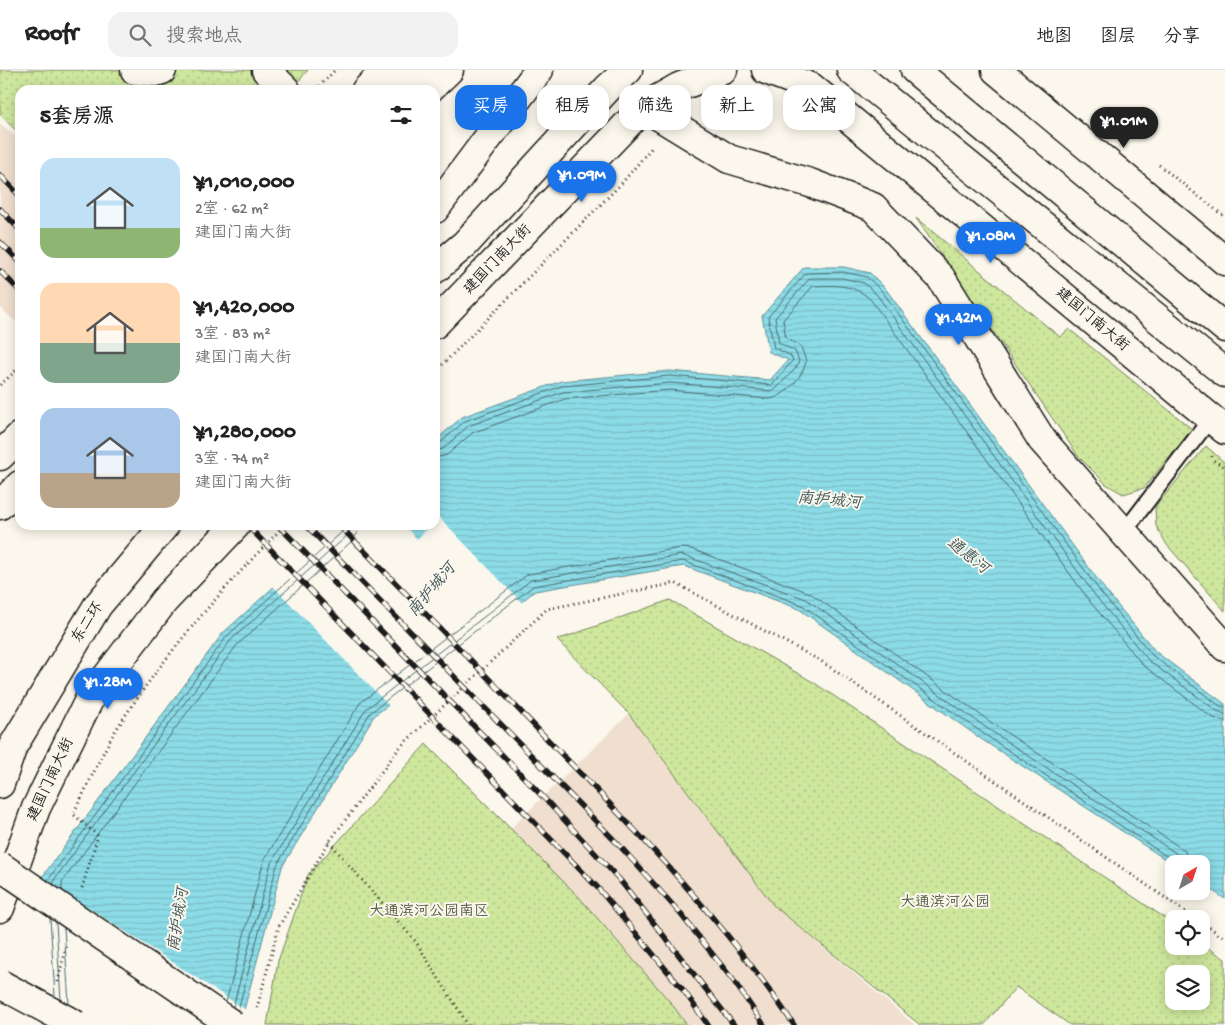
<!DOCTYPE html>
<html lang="zh">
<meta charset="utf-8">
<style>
body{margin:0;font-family:"Gochi Hand","LXGW WenKai TC",sans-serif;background:#f2f2f2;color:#222;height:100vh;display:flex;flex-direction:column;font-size:19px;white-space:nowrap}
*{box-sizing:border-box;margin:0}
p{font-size:16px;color:#767676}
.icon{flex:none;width:28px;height:28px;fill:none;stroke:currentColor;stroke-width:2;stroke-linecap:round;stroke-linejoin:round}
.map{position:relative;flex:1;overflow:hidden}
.panel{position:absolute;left:15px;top:15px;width:425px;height:445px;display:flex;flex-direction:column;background:#fff;border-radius:15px;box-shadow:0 2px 12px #0003}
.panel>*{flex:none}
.guide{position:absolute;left:455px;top:15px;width:475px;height:45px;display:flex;gap:10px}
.needle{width:32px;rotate:39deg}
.fabs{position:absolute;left:1165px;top:785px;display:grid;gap:10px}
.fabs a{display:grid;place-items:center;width:45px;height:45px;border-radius:10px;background:#fff;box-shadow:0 2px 12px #0003;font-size:25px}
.price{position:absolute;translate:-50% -42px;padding:0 11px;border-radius:18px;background:#1a73e8;color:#fff;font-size:16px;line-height:32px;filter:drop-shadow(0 1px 2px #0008)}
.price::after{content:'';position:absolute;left:50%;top:30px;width:15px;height:11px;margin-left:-8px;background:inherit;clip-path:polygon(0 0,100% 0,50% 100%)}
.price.current{background:#222;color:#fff}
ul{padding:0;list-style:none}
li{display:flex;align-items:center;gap:15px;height:125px;padding:0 25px}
li span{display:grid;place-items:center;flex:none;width:140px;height:100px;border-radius:15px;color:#555}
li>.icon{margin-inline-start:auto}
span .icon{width:60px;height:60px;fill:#fffc;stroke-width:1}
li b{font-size:21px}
h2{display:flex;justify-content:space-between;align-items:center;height:60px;padding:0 25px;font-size:21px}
.tag{padding:0 18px;border-radius:15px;background:#fff;box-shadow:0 2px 12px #0003;font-size:18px;line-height:45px}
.tag.current{background:#1a73e8;color:#fff}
header{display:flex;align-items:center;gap:30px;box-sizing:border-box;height:70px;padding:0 25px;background:#fff;border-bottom:1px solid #e0e0e0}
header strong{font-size:24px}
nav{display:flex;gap:28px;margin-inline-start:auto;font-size:18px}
.search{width:350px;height:45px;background:#f2f2f2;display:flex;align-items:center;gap:12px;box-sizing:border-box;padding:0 18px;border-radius:15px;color:#767676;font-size:19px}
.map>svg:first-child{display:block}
</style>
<header>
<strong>Roofr</strong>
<div class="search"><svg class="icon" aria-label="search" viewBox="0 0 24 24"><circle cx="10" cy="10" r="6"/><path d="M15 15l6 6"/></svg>搜索地点</div>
<nav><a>地图</a><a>图层</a><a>分享</a></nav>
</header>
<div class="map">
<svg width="1225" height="955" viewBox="0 0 1225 955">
<defs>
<pattern id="park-dots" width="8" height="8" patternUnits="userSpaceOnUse" patternTransform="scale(1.25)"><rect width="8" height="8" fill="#cee79d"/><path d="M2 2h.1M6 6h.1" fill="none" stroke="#b0c687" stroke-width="1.8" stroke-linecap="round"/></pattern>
<pattern id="water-rules" width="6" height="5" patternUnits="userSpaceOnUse" patternTransform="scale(1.25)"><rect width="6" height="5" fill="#8cdce7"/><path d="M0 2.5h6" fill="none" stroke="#78bcc6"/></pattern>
</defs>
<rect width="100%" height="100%" fill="#fbf7ec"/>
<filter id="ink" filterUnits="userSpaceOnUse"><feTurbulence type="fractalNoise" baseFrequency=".02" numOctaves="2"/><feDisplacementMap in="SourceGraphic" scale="10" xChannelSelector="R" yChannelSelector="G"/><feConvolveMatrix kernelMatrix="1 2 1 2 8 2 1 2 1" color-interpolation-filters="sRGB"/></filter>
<g filter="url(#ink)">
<!-- built -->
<g fill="#f0dfce">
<polygon points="0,53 20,71 20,256 0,237"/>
<polygon points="629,644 774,836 915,955 687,955 671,933 579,827 509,760"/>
</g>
<!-- park -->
<g fill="url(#park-dots)" stroke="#75825c" fill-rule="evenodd">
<polygon points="0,0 308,0 291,20 20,20 20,64 0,45"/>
<polygon points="916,148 1060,267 1069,259 1192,359 1144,418 1123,424 1106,414 1078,386"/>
<polygon points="1206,376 1225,393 1225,541 1167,475 1156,456 1155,437"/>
<path d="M670 530 813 612 1174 854V876H1201V873L1225 889V955H1070L1016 917 984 955H920L774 836 629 644 557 570ZM1174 904H1201V931H1174Z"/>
<polygon points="426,674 579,827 671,933 687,955 267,955 278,891 308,805"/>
</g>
<!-- water -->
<polygon fill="url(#water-rules)" stroke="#5f8f96" points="804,197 844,197 870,203 885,218 1106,521 1156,582 1225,634 1225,829 1201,813 1201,794 1174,795 981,669 799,539 684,496 535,521 374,646 282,797 240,955 42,807 223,563 342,455 435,455 435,371 462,347 561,311 670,301 770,310 788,290 769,282 762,246"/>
<!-- pier -->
<g fill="#fbf7ec">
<polygon points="439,447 523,534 390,637 272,515 339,455 404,455 417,469 431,455 435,455"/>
<polygon points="40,806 246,940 242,955 49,955"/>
</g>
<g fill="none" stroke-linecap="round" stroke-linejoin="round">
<!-- shore -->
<g stroke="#49696d" stroke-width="1">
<polyline points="435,375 440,373 465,351 562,316 670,306 772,315 793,290 790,285 774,278 768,247 806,203 843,202 867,207 882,221 1102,524 1153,586 1220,636 1225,637"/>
<polyline points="435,381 443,379 468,356 563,322 670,313 774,321 796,298 799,291 795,281 779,273 775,248 810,208 843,208 864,213 877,225 1097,528 1149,591 1217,641 1225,644"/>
<path d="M435 388 447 385 472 363 565 329 670 320 769 329C784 328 804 306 806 291L801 277 786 268 783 250 813 216C835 215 855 214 871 230L1091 533 1144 596 1213 648 1225 651"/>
<polyline points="48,810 227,566 343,461 345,455"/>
<polyline points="54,815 54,810 231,570 348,465 351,455"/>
<polyline points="62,820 62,812 237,575 353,470 357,464 359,455"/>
<polyline points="50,848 55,926"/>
<polyline points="56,853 61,930"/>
<polyline points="64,858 69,934"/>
<polyline points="226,932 264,790 360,633 528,504 681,478 691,479 810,523 992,653 1184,780 1192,794"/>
<polyline points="233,937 271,793 366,639 531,510 682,485 806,529 988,659 1180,786 1185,794"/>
<polyline points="238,940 277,795 370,643 533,516 683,491 802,535 984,664 1178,794"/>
</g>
<!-- lane casing -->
<g stroke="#1c1c1c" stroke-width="18">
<polyline id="lane" points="1124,462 1211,348"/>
</g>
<!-- street casing -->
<g stroke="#1c1c1c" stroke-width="31">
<g id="street">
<polyline points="135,0 156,2 162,0"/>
<polyline points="266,0 286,20"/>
<polyline points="644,37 729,89 810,113 873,137 941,208 1042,370 1225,577"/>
</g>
</g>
<!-- secondary casing -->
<g stroke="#1c1c1c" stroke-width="31">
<g id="secondary">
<polyline points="766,0 811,17 1225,360"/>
<polyline points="996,0 1225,191"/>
<polyline points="366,20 386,0"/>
<polyline points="435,254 644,37 679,17 723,0"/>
<polyline points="0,386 20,366"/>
<polyline points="0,838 36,738 89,630 164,531 236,455"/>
</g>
</g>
<!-- highway casing -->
<g stroke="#1c1c1c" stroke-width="31">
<g id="highway">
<polyline points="851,0 1225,303"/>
<polyline points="915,0 1225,258"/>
<polyline points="400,20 417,0"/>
<polyline points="428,20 449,0"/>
<polyline points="435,139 539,0"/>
<polyline points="435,199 465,174 608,18 628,0"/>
<polyline points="0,435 20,415"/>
<polyline points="0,714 13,676 98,535 165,455"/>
</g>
</g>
<!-- path -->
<g stroke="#1c1c1c" stroke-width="3" stroke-dasharray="1 4" stroke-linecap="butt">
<polyline points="316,20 335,0"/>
<polyline points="1159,95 1225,147"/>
<polyline points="435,302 621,114 653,76"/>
<polyline points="0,315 20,297"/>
<polyline points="1212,386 1213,390 1225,397"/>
<polyline points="329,772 416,872 468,955"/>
<path d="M82 818 98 766 73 744C87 718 99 689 114 663 162 587 222 519 285 455"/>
<polyline points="1201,852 1225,868"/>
<polyline points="58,912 66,874"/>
<polyline points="257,938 279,856 329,772 400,677 547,539 675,513 821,591 1196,849"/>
</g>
<!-- lane -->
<use href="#lane" stroke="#fbf7ec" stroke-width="14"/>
<!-- street -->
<use href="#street" stroke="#fbf7ec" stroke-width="28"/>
<!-- secondary -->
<use href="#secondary" stroke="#fbf7ec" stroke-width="28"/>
<!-- highway -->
<use href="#highway" stroke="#fbf7ec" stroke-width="28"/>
<!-- rail casing -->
<g stroke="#1c1c1c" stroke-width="5.5">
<g id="rail">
<polyline points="0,105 20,126"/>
<polyline points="0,139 20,160"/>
<polyline points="0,172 20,192"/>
<polyline points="0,201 20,221"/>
<polyline points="247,455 598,818 684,921 708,955"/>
<polyline points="278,455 543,727 619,809 734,955"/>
<polyline points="306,455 619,775 679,842 733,910 764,955"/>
<path d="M339 455C409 527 480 599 550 672 636 760 725 852 794 955"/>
</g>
</g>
<!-- rail -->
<use href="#rail" stroke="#fbf7ec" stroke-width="4" stroke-dasharray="11" stroke-linecap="butt"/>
<!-- highway-bridge casing -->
<g stroke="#1c1c1c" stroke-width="31" stroke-linecap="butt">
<g id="highway-bridge">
<polyline points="0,796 233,955"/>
<polyline points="0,914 76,955"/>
</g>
</g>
<!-- highway-bridge -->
<use href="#highway-bridge" stroke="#fbf7ec" stroke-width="28"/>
</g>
</g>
<g text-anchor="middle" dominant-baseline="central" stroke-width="4" stroke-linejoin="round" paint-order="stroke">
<!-- street labels -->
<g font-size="15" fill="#1c1c1c" stroke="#fbf7ec">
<text transform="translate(498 190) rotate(-46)">建国门南大街</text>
<text transform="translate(1092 250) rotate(40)">建国门南大街</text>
<text transform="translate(88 553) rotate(-57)">东二环</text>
<text transform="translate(51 710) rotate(-65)">建国门南大街</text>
</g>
<!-- park labels -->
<g font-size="15" fill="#515943" stroke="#fbf7ec">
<text x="945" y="833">大通滨河公园</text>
<text x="429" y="842">大通滨河公园南区</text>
</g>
<!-- water labels -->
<g font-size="16" font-style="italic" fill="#3e5659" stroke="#fbf7ec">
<text transform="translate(829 432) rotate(5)">南护城河</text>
<text transform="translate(967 487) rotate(38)">通惠河</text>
<text transform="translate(433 521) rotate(-50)">南护城河</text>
<text transform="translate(180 850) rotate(-81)">南护城河</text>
</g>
</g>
</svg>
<div class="fabs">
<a><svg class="needle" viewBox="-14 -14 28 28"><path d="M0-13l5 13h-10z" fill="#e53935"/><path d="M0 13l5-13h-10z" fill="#767676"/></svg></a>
<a><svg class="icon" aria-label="locate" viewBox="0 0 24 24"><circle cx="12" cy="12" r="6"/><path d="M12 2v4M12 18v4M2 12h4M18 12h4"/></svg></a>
<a><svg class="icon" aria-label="layers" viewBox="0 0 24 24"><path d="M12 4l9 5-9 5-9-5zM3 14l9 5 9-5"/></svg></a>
</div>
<b class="price current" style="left:1124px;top:79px">¥1.01M</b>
<b class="price" style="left:582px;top:133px">¥1.09M</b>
<b class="price" style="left:991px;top:194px">¥1.08M</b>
<b class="price" style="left:959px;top:276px">¥1.42M</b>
<b class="price" style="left:108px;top:640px">¥1.28M</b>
<div class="guide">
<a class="tag current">买房</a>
<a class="tag">租房</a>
<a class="tag">筛选</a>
<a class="tag">新上</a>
<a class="tag">公寓</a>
</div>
<section class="panel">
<h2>5套房源<svg class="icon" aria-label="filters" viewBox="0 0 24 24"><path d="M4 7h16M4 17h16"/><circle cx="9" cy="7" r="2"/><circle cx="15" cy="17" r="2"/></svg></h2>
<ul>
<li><span style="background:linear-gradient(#bfe0f5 70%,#8fb573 0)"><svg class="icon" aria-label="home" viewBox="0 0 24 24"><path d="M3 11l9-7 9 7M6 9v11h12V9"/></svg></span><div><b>¥1,010,000</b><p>2室 · 62 m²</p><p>建国门南大街</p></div></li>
<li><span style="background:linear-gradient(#ffd9b3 60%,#7fa58c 0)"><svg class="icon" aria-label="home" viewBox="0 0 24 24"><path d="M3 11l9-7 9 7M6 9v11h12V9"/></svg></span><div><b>¥1,420,000</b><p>3室 · 83 m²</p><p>建国门南大街</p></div></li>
<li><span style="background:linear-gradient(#a9c7e8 65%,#b9a48a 0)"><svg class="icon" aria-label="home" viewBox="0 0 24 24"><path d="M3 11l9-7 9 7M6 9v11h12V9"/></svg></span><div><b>¥1,280,000</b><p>3室 · 74 m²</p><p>建国门南大街</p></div></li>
</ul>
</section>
</div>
